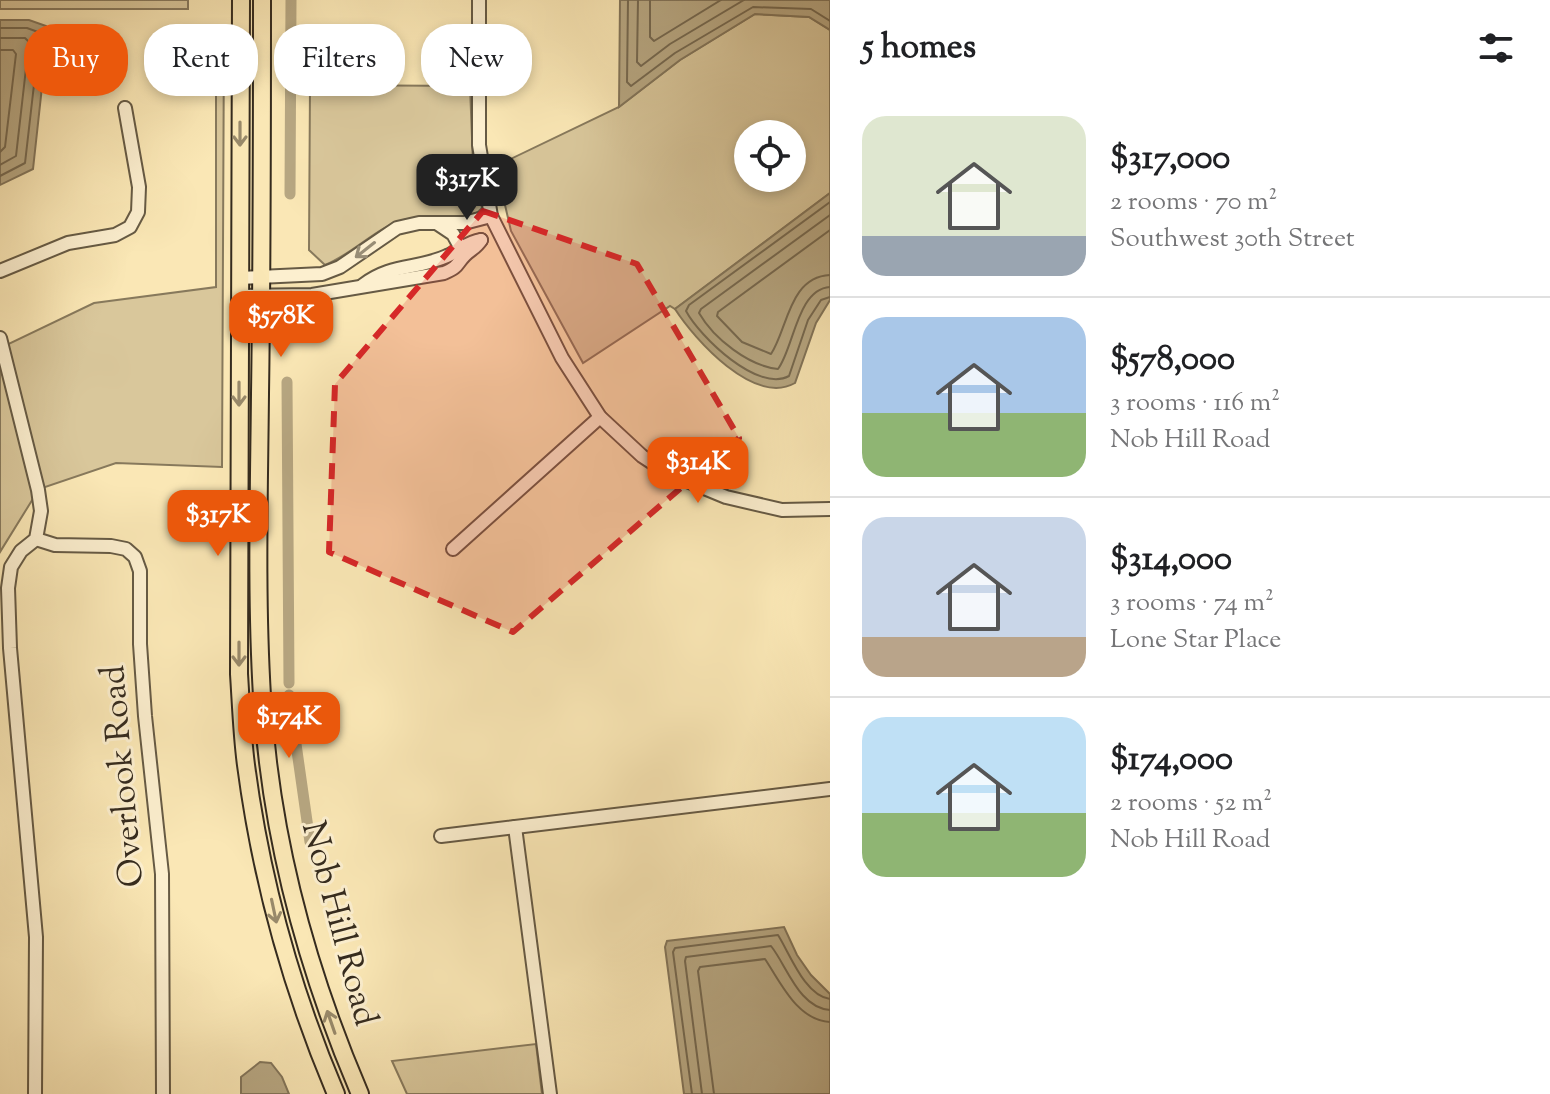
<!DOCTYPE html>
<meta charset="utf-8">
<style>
body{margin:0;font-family:"Sorts Mill Goudy",serif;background:#f2f2f2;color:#202124;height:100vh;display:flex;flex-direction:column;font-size:30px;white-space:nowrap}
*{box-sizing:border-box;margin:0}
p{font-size:26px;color:#757577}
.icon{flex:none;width:44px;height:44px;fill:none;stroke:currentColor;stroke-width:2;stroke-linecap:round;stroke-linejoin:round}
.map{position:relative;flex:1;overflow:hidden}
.details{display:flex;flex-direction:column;background:#fff;width:720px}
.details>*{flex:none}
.banner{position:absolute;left:24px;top:24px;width:686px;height:72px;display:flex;gap:16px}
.controls{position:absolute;left:734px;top:120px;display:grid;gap:16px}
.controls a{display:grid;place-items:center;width:72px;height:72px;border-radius:50%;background:#fff;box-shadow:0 4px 12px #0003;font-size:40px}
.price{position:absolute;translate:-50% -68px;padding:0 18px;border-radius:16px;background:#ea580c;color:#fff;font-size:26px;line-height:52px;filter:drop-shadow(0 2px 4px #0008)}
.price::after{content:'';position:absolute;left:50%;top:48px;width:24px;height:18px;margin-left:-12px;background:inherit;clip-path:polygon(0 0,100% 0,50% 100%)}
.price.current{background:#222;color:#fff}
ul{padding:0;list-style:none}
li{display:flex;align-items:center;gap:24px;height:200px;padding:0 32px}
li+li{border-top:2px solid #e0e0e0}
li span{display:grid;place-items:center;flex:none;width:224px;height:160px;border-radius:24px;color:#555}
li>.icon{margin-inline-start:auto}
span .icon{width:96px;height:96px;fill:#fffc;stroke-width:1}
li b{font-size:34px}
h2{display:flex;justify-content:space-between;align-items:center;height:96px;padding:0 32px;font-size:34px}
.tag{padding:0 28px;border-radius:32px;background:#fff;box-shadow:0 4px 12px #0003;font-size:28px;line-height:72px}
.tag.current{background:#ea580c;color:#fff}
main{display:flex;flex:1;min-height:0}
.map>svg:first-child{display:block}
</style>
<main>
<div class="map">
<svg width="830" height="1094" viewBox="0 0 830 1094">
<rect width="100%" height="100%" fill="#fae7b5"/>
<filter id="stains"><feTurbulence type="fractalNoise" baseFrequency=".0025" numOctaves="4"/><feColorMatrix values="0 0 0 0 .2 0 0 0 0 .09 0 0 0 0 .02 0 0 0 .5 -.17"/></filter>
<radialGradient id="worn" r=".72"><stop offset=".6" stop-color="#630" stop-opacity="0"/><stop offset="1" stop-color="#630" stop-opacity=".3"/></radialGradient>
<!-- green -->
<g fill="#d9c79b" stroke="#87795c" stroke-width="2" fill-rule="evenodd">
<rect x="0" y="0" width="188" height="9"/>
<path d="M755 14 809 17 830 30V193L675 309 670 306 583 363 511 231 496 166 619 107 680 60ZM748 134H792V178H748Z"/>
<polygon points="216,28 224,28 222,467 116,463 39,489 0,552 0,348 94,303 216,287"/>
<path d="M310 85 470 86 473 164 482 208C465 228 431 216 408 219 379 224 355 253 325 265L309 250Z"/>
<polygon points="536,1044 542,1094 407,1094 392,1061"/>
</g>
<!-- water -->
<g fill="#b7a782" stroke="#83755a" stroke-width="2">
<polygon points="620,0 830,0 830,30 809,17 755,14 680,60 619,107"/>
<polygon points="0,20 29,20 46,26 47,41 33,169 0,185"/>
<path d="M830 193V300L816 323 795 383C754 406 695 340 675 309Z"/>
<polygon points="784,927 797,955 811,975 830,994 830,1094 684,1094 665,947 667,941"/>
<polygon points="260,1062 271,1063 282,1077 289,1094 241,1094 241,1077"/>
</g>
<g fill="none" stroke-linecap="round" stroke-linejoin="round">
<!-- shore -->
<g stroke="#766950" stroke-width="2">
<polyline points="628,0 627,82 631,86 675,53 753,7 811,9 830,21"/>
<polyline points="638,0 637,62 641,66 670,44 744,0"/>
<polyline points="650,0 650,37 654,41 721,0"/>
<polyline points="0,28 27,28 38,32 39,41 25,163 0,176"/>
<polyline points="0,38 25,38 29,42 16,156 0,165"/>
<polyline points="0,50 13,50 16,54 5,147 0,152"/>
<path d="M830 202 689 305 686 311C700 337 758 393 789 376L808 320 821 300 830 297"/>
<path d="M830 215 701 309 699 313C714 339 749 366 778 369 794 348 797 289 830 287"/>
<path d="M830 230 718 312 717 316 742 342 771 354C788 328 789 277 830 275"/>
<path d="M692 1094 673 952 675 948 778 935C790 954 805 996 830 999"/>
<path d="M702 1094 685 961 686 957 771 946C787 966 799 1008 830 1010"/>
<path d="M714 1094 698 971 700 967 765 959C781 983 797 1020 830 1022"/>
</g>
<!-- canal -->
<g stroke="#b7a782" stroke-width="11">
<polyline points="290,194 291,0"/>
<polyline points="287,382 289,683"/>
<polyline points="289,695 310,842"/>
</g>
<!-- minor casing -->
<g stroke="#665a44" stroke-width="16">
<g id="minor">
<polyline points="479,0 479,145 491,216 562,358 600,417 642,456 668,473 726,497 782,510 830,509"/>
<polyline points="438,224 453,234 464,254"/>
<polyline points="0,271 68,243 115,235 130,227 138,212 139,187 125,108"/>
<polyline points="239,278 322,274 340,267 397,228 419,223 464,223 491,216"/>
<path d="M363 285C392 263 416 270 447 256 459 251 467 242 481 240"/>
<path d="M239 296 312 295 444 273C460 266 455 265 465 255 471 249 476 248 481 240"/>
<polyline points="0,338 38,490 41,511 36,539 21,551 11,567 8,588 10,648 36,937 35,1094"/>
<polyline points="36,539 55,545 111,546 126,549 135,557 140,571 140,644 145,716 162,874 163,1094"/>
<polyline points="453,549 600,417"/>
<polyline points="515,827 550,1094"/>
<polyline points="441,836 830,789"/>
</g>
</g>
<!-- major casing -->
<g stroke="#352b1e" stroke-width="20">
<g id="major">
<path d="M241 0 239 674C241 704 242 735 246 765 261 879 291 988 336 1094"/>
<path d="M262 0C262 131 262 262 260 394 259 494 256 596 262 696 270 833 306 968 360 1094"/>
</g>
</g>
<!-- minor -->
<use href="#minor" stroke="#fcefcf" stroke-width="12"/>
<!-- major -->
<use href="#major" stroke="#fae7b5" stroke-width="16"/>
</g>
<!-- one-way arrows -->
<defs><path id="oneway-shaft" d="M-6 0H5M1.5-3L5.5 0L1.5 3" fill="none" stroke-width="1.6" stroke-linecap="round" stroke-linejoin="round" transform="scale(2)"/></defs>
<g stroke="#98896a">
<use href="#oneway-shaft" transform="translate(240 134) rotate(90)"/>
<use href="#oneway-shaft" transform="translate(239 394) rotate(90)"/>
<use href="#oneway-shaft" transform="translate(239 654) rotate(90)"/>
<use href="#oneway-shaft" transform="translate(274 911) rotate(78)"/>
<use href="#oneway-shaft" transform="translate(331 1022) rotate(-109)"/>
</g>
<use stroke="#988d76" href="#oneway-shaft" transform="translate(365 250) rotate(142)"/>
<!-- marked area -->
<path fill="#d62828" fill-opacity="0.2" stroke="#d62828" stroke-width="6" stroke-dasharray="16 10" stroke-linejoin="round" d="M483 211 637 264 739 438 513 632 329 552 335 384Z"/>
<g text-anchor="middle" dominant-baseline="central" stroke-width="6" stroke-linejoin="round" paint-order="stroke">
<!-- street labels -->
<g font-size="34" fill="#352b1e" stroke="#fcefcf">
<text transform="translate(124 776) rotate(-95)">Overlook Road</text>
<text transform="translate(338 924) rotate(75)">Nob Hill Road</text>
</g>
</g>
<rect width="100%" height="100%" filter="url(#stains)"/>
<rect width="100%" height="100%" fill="url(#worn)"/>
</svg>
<div class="controls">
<a><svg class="icon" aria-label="locate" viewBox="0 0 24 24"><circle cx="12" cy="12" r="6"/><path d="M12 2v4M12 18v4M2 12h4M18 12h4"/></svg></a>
</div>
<b class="price current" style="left:467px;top:222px">$317K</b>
<b class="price" style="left:281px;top:359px">$578K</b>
<b class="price" style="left:698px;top:505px">$314K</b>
<b class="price" style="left:218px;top:558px">$317K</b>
<b class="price" style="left:289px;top:760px">$174K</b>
<div class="banner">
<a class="tag current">Buy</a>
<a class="tag">Rent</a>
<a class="tag">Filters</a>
<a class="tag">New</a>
</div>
</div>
<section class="details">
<h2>5 homes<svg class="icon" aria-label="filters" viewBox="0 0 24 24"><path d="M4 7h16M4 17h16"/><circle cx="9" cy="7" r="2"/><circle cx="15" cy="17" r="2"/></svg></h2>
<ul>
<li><span style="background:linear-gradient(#dfe7d0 75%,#9aa5b1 0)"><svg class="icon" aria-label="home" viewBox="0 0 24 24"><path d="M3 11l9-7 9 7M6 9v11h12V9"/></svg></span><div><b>$317,000</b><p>2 rooms · 70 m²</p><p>Southwest 30th Street</p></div></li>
<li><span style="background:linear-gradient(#a9c7e8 60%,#8fb573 0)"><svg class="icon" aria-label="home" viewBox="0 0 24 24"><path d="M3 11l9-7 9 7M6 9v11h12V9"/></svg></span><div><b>$578,000</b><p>3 rooms · 116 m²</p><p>Nob Hill Road</p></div></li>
<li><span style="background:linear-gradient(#c9d6e8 75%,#b9a48a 0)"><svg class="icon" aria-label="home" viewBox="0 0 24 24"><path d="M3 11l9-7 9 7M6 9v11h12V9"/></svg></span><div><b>$314,000</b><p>3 rooms · 74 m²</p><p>Lone Star Place</p></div></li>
<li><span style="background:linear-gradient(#bfe0f5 60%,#8fb573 0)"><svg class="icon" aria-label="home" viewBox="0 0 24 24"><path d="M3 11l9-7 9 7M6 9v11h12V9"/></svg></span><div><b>$174,000</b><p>2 rooms · 52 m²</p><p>Nob Hill Road</p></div></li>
</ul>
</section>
</main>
